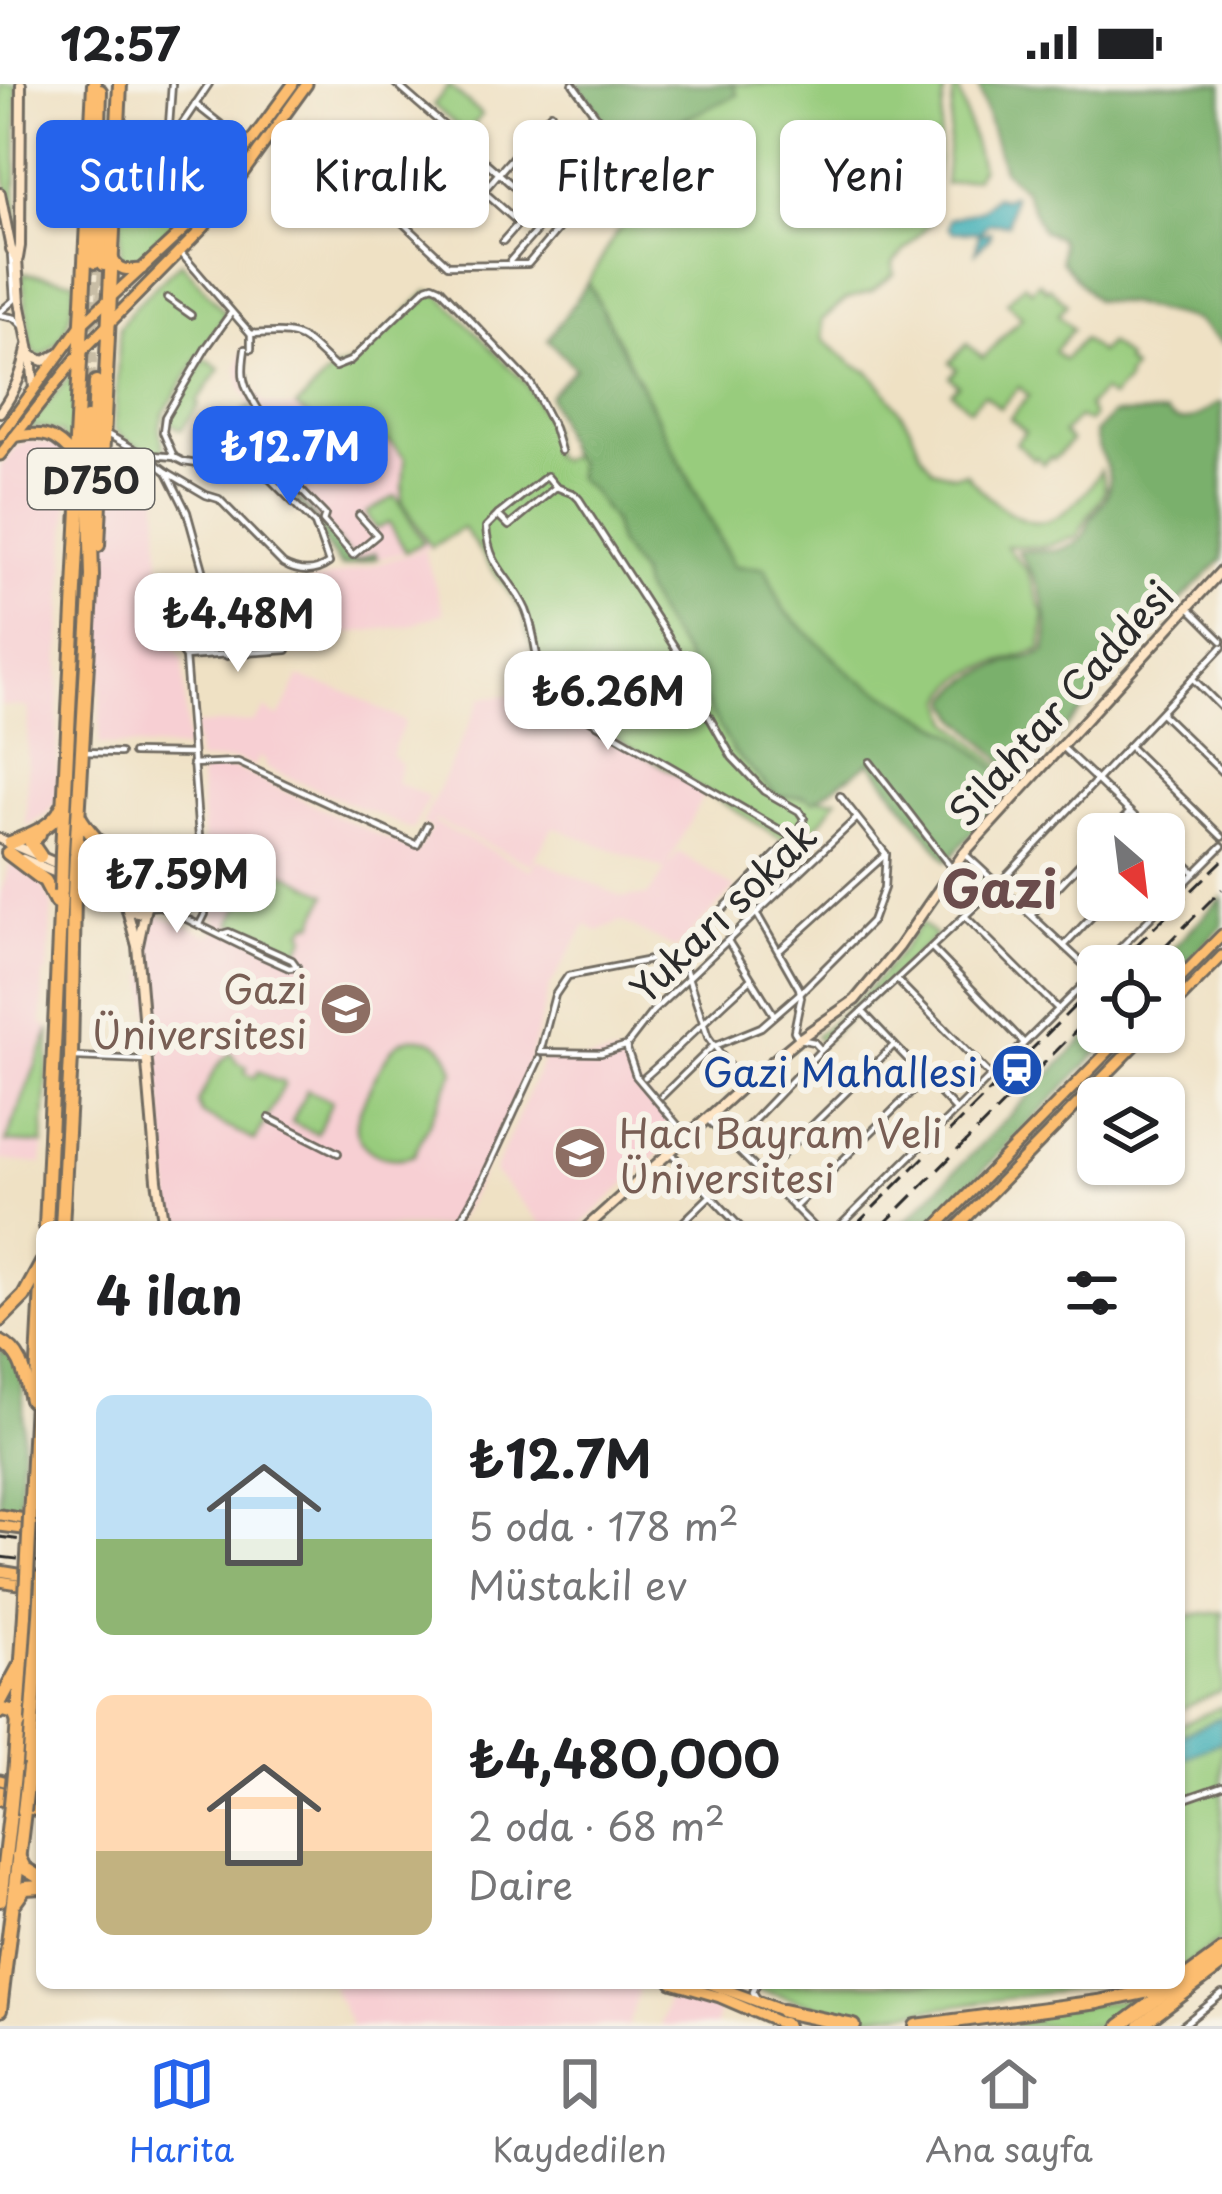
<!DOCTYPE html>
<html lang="tr">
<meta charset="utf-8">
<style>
body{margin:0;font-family:"Playpen Sans",sans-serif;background:#f6f6f6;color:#202124;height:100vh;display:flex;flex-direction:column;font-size:45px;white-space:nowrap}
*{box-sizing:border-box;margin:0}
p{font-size:39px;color:#757577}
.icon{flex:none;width:66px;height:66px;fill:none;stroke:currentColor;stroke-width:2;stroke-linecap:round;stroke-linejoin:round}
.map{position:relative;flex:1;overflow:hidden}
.drawer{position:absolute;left:36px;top:1137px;width:1149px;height:768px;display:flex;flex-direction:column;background:#fff;border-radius:18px;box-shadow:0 3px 9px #0004}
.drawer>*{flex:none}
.top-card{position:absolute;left:36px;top:36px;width:1152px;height:108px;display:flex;gap:24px}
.needle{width:78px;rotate:152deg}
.tools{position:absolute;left:1077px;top:729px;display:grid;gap:24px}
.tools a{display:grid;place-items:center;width:108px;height:108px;border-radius:18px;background:#fff;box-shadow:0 3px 9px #0004;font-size:60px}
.price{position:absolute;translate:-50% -102px;padding:0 27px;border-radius:24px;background:#fff;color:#222;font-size:39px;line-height:78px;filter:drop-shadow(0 3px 6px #0008)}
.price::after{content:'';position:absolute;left:50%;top:72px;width:36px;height:27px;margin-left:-18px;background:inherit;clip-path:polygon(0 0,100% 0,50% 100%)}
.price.on{background:#2563eb;color:#fff}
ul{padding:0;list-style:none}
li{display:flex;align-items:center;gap:36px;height:300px;padding:0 60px}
li span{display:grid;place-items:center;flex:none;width:336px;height:240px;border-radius:18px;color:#555}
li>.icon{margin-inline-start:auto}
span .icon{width:144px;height:144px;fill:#fffc;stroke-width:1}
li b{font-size:51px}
h2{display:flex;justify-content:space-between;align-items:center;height:144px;padding:0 60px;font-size:51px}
.tag{padding:0 42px;border-radius:18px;background:#fff;box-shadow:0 3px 9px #0004;font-size:42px;line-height:108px}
.tag.on{background:#2563eb;color:#fff}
.status{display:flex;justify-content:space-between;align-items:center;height:84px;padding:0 60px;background:#fff;direction:ltr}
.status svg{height:33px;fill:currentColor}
.tab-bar{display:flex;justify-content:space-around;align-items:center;height:168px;border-top:3px solid #e0e0e0;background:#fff;font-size:33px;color:#757577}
.tab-bar a{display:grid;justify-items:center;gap:6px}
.tab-bar .on{color:#2563eb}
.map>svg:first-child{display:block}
</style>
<div class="status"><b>12:57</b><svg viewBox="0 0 49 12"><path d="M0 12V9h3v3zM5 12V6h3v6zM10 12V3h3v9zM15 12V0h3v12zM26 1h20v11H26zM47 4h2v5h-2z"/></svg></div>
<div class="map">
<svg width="1222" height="1942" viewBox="0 0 1222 1942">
<rect width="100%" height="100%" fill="#f7f3e8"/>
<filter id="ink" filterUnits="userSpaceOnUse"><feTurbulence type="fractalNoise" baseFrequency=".00833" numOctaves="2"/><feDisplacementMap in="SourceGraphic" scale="24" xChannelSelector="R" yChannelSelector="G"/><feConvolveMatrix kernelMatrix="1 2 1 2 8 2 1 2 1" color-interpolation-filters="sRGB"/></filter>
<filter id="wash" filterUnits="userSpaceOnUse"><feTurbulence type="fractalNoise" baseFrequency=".004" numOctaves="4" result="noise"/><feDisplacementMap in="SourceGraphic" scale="48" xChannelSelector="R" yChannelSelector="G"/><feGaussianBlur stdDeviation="2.7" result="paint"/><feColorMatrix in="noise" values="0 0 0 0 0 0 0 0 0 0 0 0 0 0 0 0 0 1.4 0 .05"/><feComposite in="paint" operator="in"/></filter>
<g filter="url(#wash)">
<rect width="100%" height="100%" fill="#efe1c4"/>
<!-- built -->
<g fill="#f7cfd3" fill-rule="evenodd">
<polygon points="244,263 252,267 246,279 248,301 264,319 285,324 296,323 339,352 367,352 390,358 405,375 402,417 431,463 342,483 325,461 318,439 240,362 243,327 249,317 241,304 237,284"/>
<polygon points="26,356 59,361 71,374 58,619 57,717 46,730 26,743 28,623 0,622 0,383 14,364"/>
<polygon points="158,386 161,528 164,550 183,575 187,665 99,660 107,387"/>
<polygon points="424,466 444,529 409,542 262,559 254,515"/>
<polygon points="299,593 352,610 405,638 391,671 401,680 396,698 429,713 413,746 264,683 266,677 259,673 254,683 238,676 197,677 194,641 254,638 265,625 279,634"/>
<path d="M542 609 705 708 666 784 679 768 735 804 676 865 621 837 598 847 586 841 550 902 519 1012 468 1118 451 1143H178L171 1125 162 1015 145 890 149 889V884L145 882 150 832 154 829 211 852 218 843 210 819 205 777 200 696 202 687 234 684 417 769 431 744 422 740 482 613ZM435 736 531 781 553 743 666 786 647 812 622 813 537 775 531 786 433 738Z"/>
<polygon points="11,777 40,796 52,820 48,887 43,891 42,940 50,945 42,1080 0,1076 0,810"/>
<polygon points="615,971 679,1051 579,1143 544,1143 494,1088 544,973 583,977"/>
<polygon points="331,1899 635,1899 635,1903 639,1905 629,1942 351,1942"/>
<polygon points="679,1910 719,1923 716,1942 659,1942 667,1916 677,1918"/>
</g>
<!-- green -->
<g fill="#98cc7d" stroke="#627c54" stroke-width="3">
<polygon points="0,0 17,0 16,160 0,55"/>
<path d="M733 0H945L932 137 893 179 894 190 871 208 846 215 822 236 823 256 854 281 869 288 884 305 910 342 921 369 932 385 954 391 966 389C980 408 1012 436 1036 438 1060 440 1091 406 1100 386 1111 413 1100 413 1087 434 1083 440 1081 447 1077 453L1042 463 1006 462 1027 487 1044 531 1042 565C1011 578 959 580 945 617L952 638 1018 697 1015 701 956 651 853 592 784 526 765 485 734 482 588 198 616 150 661 98 683 50 689 29 737 11Z"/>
<polygon points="954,1 958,3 981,83 975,94 945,100"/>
<polygon points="449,2 482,31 466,49 433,21"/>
<polygon points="123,98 136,100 137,117 182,133 131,183 125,181 120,171"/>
<path d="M181 178 226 230 163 330 159 344 165 370C146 366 127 361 114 345L120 242 136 221Z"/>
<path d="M22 189 75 197C73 225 67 261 39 273L31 263Z"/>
<polygon points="1039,198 1046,206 1049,203 1067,220 1058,231 1073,245 1054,267 1064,276 1083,255 1099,269 1109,259 1127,275 1125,278 1133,285 1126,293 1128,296 1111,314 1102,307 1088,322 1093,333 1089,338 1078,333 1063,349 1071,357 1054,375 1051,373 1044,380 1037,373 1034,375 1016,359 1025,348 1010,334 1029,312 1019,303 1000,324 984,310 970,325 951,308 958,301 950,293 957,285 950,278 967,260 983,274 1022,233 1007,218 1024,200 1031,206"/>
<path d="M428 207 439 210 527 301 550 344 551 371 560 377 569 371 577 378V394L592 408 612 436 618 459 640 491 643 504 663 540 685 571 704 615 733 667 777 713C799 710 816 717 837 715L823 735 794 762 542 609 523 528 463 444 431 463 402 417 405 374 390 358 367 352H339L296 323 333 286 355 279Z"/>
<polygon points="205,275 220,285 197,318 199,321 181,346 167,336"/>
<polygon points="79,281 75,360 65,357 62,349 38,343 25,346"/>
<polygon points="396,412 423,458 406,468 389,439 376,445 366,429"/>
<polygon points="963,777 990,799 969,823 944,803"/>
<polygon points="262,778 327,810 314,840 309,839 303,846 306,853 297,868 231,839"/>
<polygon points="195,794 201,825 193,829 152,810 152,803"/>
<path d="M921 839 936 852 822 959 815 952C859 918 890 886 921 839Z"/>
<polygon points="50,945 43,1060 6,1058"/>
<path d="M410 954C436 952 448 964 454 987L414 1071C388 1082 349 1066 358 1032 363 1016 383 975 394 963 400 957 402 957 410 954Z"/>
<path d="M231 969 237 978 247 983 245 989 254 994 259 987 274 996 283 997 284 1001 255 1057 202 1030 198 1019C207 1001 214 981 231 969Z"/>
<polygon points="307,1006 332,1017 317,1050 292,1038"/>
<polygon points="1222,1528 1222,1606 1179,1626 1179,1533"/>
<polygon points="1222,1622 1222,1855 1179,1886 1179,1642"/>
<polygon points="733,1899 1118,1899 862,1934"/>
<polygon points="1152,1911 1109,1942 1022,1942 998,1934"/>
</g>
<!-- forest -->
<g fill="#7ab06c" stroke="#526e4c" stroke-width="3">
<polygon points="577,0 733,0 737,11 623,63"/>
<polygon points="978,0 1222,0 1222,260 1195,236 1130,220 1095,216 1061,177 1061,160 1058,153 1042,147 1024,106 1003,86"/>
<polygon points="588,198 733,482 765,484 784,526 853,592 956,651 1015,701 947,777 870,678 814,717 803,712 778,713 733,667 704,615 685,571 663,540 643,504 640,491 618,459 612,436 592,408 577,394 577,378 569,371 549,312 575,284 548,256"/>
<path d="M1218 319H1222V476L1187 510 1021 694 959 634 950 617C959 596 995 582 1017 576 1029 573 1036 574 1046 567 1052 527 1040 499 1018 467 1037 466 1068 470 1082 454 1087 448 1087 442 1090 436 1100 420 1111 415 1109 394 1107 376 1096 366 1095 349L1113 330 1166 329C1183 346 1202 331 1218 319Z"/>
<polygon points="251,321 260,363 276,389 355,477 375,469 377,474 342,483 325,461 318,439 240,362 243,327"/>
<polygon points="1222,814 1222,842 1164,902 1164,882 1155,882"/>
<polygon points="1098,941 1098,948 1118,948 928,1143 900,1143"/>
<path d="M0 1265C6 1268 10 1269 15 1276 31 1299 20 1396 19 1427L0 1424Z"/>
</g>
<!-- water -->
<g fill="#3badb5" stroke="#336c70" stroke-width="3">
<polygon points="1010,111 1013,111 1008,140 989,139 981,147 982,150 990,148 990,153 976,168 979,148 953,148 948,144 949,135 982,125 995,112 1005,115"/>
<polygon points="1222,1633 1222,1657 1179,1677 1179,1652"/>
</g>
</g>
<g filter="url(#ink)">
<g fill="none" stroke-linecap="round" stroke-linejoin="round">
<!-- highway-tunnel -->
<g stroke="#c8bda5" stroke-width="12" stroke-dasharray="12 6" stroke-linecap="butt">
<polyline points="100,255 104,180"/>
<polyline points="90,298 95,178"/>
</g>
<!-- street casing -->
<g stroke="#706b61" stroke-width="10">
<g id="street">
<polyline points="396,0 559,142"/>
<polyline points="573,0 609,50"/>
<polyline points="195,20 247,61"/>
<polyline points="168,55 172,0"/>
<polyline points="155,86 168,61 209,0"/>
<polyline points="483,107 519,139"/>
<polyline points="386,123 448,181 528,180 596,100"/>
<polyline points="460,134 551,29"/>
<polyline points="503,157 570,81"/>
<polyline points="180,168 251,250 251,265"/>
<polyline points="510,177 581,95"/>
<polyline points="167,214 191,231"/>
<polyline points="0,228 14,216 11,171"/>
<polyline points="0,231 15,234 23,242"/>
<path d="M251 250C303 247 297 248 335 283L350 277 427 203 433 201 440 204 531 300 554 344 561 367"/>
<path d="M245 265C242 285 241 298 252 315"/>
<polyline points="254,318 264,335 258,352 290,395 325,431 323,437 353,471 377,451 359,431"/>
<polyline points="105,349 143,370 167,388 187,428 227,572"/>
<path d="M143 370 174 373 184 378 212 382 250 375 315 440 329 479C314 490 299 489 283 480L219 415 206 411 167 388"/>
<polyline points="174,373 163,348 165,333 206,264 231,229"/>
<polygon points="547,392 556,403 509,442 498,431"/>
<polyline points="556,403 574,410 579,415 681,573 699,615 732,673 764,707 799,727 804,734 801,743 788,758 680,869 708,953 743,1002"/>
<path d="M498 431 486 443C489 486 511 492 526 526 543 568 527 595 571 625L792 753"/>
<polyline points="1188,523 1222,557"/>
<polyline points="172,557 185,573 205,830 200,840"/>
<polyline points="185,573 287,566"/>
<polyline points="1192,594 1222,624"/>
<polyline points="1161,629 1222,688"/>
<polyline points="1129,662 1222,753"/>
<polyline points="1062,663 1153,750"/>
<polyline points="83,668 120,669"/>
<polyline points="133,669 192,670"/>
<polyline points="870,678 953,786"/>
<polyline points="192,680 238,678 417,761 427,741"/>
<polyline points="1109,750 1130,728"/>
<polyline points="1164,760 1195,789"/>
<polyline points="966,771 1094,890"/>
<polyline points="137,806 150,799 200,788"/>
<polyline points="146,823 160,822 260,871 289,884 297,883"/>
<polyline points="1031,831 1098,761"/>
<polyline points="758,832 799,904 801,913 794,947 799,955 814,958 821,966"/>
<polyline points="966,833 1058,925"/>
<polyline points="222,850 229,848 292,876 297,883"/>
<polyline points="728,857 774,931"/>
<polyline points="1064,862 1107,816"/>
<polyline points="932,864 1024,959"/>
<polyline points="780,866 886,770"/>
<polyline points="1102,882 1222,762"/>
<polyline points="898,897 991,992"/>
<polyline points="865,930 956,1026"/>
<polyline points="625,962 601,969 540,968 555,911 568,892 656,875"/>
<polyline points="626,962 653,927 857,734"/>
<polyline points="626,962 636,992 685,1050"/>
<polyline points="77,973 146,976"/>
<path d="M645 993C682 961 714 927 751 895"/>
<polyline points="662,1012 712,963 761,943 800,909 872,837 884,804 886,770 840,712"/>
<polyline points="269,1034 338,1069"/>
<polyline points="708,1036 814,1143"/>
<polyline points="731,1060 821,966 998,801 1222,563"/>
<polyline points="670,1068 740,1143"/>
<polyline points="761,1092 894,961"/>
<polyline points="794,1124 926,994"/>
<polyline points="457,1143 481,1100 539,975"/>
<polyline points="678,1143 711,1111"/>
<polyline points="839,1143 1098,886"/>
<polyline points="1179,1717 1222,1702"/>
<polyline points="756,1913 753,1908 757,1899"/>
<polyline points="1182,1942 1222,1910"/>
</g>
</g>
<!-- secondary casing -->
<g stroke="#706b61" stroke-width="14">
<g id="secondary">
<polyline points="0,109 11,165 17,176 20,218 31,272 34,304"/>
<polyline points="18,174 20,162 21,0"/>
<polyline points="31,272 44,277 60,269"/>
<path d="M0 328C15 308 23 289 27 264"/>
<polyline points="0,755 97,797 134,808 145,816 146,823"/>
<path d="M23 775 112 812C122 817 126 825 137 829L146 823"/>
<polyline points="127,826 137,862 157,1096 164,1143"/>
<polyline points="138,861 146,823"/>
<polyline points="587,1143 743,1002 799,955 855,916 899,863 964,769 1222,486"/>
</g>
</g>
<!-- primary casing -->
<g stroke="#706b61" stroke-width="15">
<g id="primary">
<path d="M113 174C118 188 129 186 142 185"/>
<polyline points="0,352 81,241 191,139 293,0"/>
<path d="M14 353C44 346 56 351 75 374"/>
<polyline points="0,371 81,268 204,143 307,0"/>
<polyline points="1164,910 1222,851"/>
<polyline points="1164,931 1222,872"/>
<polyline points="936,1143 1127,948"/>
<polyline points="957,1143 1148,948"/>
<polyline points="0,1431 38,1437"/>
<polyline points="0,1442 38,1447"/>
<polyline points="0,1487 42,1494"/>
<polyline points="0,1497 31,1502"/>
<polyline points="0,1696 42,1707"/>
<polyline points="0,1707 42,1719"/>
<polyline points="672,1899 720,1913 785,1941"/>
<polyline points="708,1899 786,1928"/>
</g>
</g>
<!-- highway casing -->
<g stroke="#706b61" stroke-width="18">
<g id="highway">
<polyline points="95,178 100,7"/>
<polyline points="104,180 107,121"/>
<path d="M96 298 90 422 92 492 76 771C91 764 105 770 107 787L97 797"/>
<polyline points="75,376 94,0"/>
<polyline points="98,461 120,0"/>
<path d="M79 732C87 748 102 759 110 774 118 788 120 798 134 808"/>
<polyline points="39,750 31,759 40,772"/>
<path d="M10 759C29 751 54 743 62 723"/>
<polyline points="62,768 80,404 87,335"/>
<polyline points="8,769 45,797 56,818"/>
<polyline points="46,1143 61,808"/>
<polyline points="62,1143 71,973 74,812"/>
<polyline points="0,1236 24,1212 42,1179"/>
<path d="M0 1258C23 1269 25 1292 31 1316"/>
<polyline points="32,1396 42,1202"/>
<polyline points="0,1618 19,1583"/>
<polyline points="0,1628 4,1626 14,1629 19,1640"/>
<polyline points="15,1679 25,1530"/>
<polyline points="29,1684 40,1531"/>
<polyline points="0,1714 42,1727"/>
<polyline points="18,1772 24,1784 42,1795"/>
<polyline points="0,1816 10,1730"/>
<polyline points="15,1818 25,1804 42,1803"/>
<polyline points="0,1926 24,1727"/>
<polyline points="783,1927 854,1942"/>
<polyline points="783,1940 786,1942"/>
<polyline points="916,1942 1098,1918 1178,1901"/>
<polyline points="1120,1942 1222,1867"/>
<polyline points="1140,1942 1222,1880"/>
</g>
</g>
<!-- street -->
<use href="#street" stroke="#fff" stroke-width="4.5"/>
<!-- secondary -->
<use href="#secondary" stroke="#fee5c5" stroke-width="8"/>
<!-- primary -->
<use href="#primary" stroke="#fcbd6f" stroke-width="9"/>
<!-- highway -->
<use href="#highway" stroke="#fcbd6f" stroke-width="12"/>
<!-- rail -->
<g stroke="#2b2b2b" stroke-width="3" stroke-dasharray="18 9" stroke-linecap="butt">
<polyline points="1115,882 1222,777"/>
<polyline points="1145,882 1222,805"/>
<polyline points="854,1143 1098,899"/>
<polyline points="881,1143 1098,925"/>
<polyline points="0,1453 42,1459"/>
<polyline points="0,1473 42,1478"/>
</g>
<!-- highway-bridge casing -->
<g stroke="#706b61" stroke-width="18" stroke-linecap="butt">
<g id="highway-bridge">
<polyline points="61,808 62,768"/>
<polyline points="74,812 76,771"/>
<polyline points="25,1530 32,1396"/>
<polyline points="40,1531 42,1499"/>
<polyline points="24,1727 29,1684"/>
<polyline points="10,1730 15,1679"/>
</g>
</g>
<!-- highway-bridge -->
<use href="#highway-bridge" stroke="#fcbd6f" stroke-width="12"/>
</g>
</g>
<!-- icons -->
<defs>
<g id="university-disc" transform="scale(2.7)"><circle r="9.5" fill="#8d6e63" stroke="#f7f3e8"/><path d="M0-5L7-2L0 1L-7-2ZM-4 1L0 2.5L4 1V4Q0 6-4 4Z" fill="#fff"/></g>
<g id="station-disc" transform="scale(2.7)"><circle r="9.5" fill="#1a4fb4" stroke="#f7f3e8"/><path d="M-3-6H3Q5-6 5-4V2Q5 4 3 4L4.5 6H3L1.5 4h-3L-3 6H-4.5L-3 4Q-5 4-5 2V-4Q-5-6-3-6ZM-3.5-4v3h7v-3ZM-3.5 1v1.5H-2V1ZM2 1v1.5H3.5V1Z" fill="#fff"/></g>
</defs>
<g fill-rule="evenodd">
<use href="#university-disc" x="346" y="925"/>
<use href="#station-disc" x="1017" y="986"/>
<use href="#university-disc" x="580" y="1069"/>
</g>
<g text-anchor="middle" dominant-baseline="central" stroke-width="12" stroke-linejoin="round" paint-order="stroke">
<!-- shield labels -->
<rect fill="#f7f3e8" stroke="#686764" stroke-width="3" x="28" y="365" width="126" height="60" rx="9"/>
<g font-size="36" font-weight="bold" fill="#2b2b2b">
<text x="91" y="395">D750</text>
</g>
<!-- street labels -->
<g font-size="39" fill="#2b2b2b" stroke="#f7f3e8">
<text transform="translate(1060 618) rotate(-48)">Silahtar Caddesi</text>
<text transform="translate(722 827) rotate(-44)">Yukarı sokak</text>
</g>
<!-- education labels -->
<g font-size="39" fill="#785e54" stroke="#f7f3e8" text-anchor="end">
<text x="307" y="903">Gazi<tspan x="307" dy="45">Üniversitesi</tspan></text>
<text x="619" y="1047" text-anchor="start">Hacı Bayram Veli<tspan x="619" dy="45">Üniversitesi</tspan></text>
</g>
<!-- transit labels -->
<g font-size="39" fill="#164399" stroke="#f7f3e8" text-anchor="end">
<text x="978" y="986">Gazi Mahallesi</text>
</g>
<!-- district labels -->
<g font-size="51" font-weight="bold" fill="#6b4c4c" stroke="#f7f3e8">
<text x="999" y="802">Gazi</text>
</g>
</g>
</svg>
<div class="tools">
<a><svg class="needle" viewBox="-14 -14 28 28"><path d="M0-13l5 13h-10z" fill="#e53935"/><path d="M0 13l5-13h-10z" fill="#757577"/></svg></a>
<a><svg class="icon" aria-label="locate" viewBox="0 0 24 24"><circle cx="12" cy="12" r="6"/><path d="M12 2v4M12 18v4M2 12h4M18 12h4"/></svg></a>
<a><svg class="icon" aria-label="layers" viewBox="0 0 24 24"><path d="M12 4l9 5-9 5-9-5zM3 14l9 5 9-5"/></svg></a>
</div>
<b class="price on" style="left:290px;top:424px">₺12.7M</b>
<b class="price" style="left:238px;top:591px">₺4.48M</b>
<b class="price" style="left:608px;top:669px">₺6.26M</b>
<b class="price" style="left:177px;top:852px">₺7.59M</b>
<div class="top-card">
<a class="tag on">Satılık</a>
<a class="tag">Kiralık</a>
<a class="tag">Filtreler</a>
<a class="tag">Yeni</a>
</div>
<section class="drawer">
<h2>4 ilan<svg class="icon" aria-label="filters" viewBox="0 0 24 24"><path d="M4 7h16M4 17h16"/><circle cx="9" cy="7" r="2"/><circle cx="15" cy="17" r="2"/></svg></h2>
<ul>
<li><span style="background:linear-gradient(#bfe0f5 60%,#8fb573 0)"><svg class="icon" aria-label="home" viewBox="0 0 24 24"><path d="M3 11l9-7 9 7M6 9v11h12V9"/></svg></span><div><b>₺12.7M</b><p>5 oda · 178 m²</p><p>Müstakil ev</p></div></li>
<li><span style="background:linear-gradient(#ffd9b3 65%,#c2b280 0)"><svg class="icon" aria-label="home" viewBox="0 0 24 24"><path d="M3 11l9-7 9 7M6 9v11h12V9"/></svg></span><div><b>₺4,480,000</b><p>2 oda · 68 m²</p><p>Daire</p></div></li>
</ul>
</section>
</div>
<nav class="tab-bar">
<a class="on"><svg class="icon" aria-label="map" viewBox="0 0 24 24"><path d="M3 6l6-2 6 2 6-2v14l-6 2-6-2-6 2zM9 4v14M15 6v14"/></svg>Harita</a>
<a><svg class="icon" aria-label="saved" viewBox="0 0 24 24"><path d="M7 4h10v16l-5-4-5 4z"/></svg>Kaydedilen</a>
<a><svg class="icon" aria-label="home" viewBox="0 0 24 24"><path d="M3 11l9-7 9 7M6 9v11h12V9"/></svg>Ana sayfa</a>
</nav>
